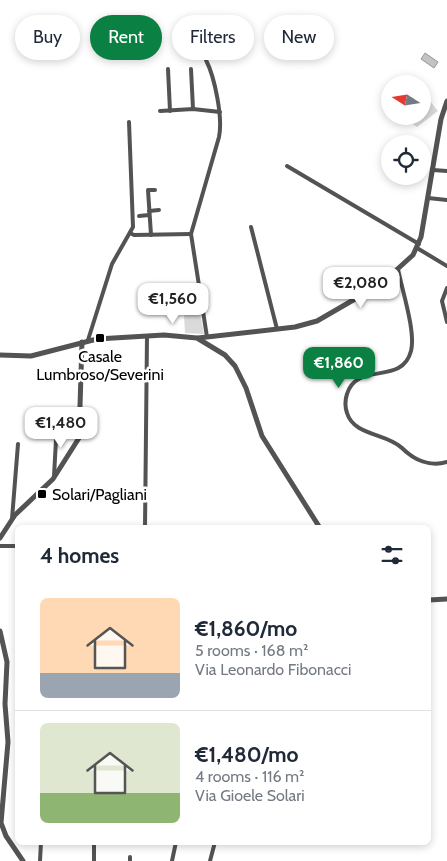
<!DOCTYPE html>
<meta charset="utf-8">
<style>
body{margin:0;font-family:Cabin,sans-serif;background:#f2f2f3;color:#1f2937;height:100vh;display:flex;flex-direction:column;font-size:19px;white-space:nowrap}
*{box-sizing:border-box;margin:0}
p{font-size:16px;color:#747a83}
.icon{flex:none;width:28px;height:28px;fill:none;stroke:currentColor;stroke-width:2;stroke-linecap:round;stroke-linejoin:round}
.map{position:relative;flex:1;overflow:hidden}
.side{position:absolute;left:15px;top:525px;width:416px;height:320px;display:flex;flex-direction:column;background:#fff;border-radius:8px;box-shadow:0 2px 8px #0003}
.side>*{flex:none}
.hud{position:absolute;left:15px;top:15px;width:418px;height:45px;display:flex;gap:10px}
.needle{width:32px;rotate:282deg}
.controls{position:absolute;left:381px;top:75px;display:grid;gap:10px}
.controls a{display:grid;place-items:center;width:50px;height:50px;border-radius:50%;background:#fff;box-shadow:0 2px 8px #0003;font-size:25px}
.price{position:absolute;translate:-50% -42px;padding:0 11px;border-radius:10px;background:#fff;color:#222;font-size:16px;line-height:32px;filter:drop-shadow(0 1px 2px #0008)}
.price::after{content:'';position:absolute;left:50%;top:30px;width:15px;height:11px;margin-left:-8px;background:inherit;clip-path:polygon(0 0,100% 0,50% 100%)}
.price.on{background:#0b8043;color:#fff}
ul{padding:0;list-style:none}
li{display:flex;align-items:center;gap:15px;height:125px;padding:0 25px}
li+li{border-top:1px solid #e0e1e3}
li span{display:grid;place-items:center;flex:none;width:140px;height:100px;border-radius:8px;color:#555}
li>.icon{margin-inline-start:auto}
span .icon{width:60px;height:60px;fill:#fffc;stroke-width:1}
li b{font-size:21px}
h2{display:flex;justify-content:space-between;align-items:center;height:60px;padding:0 25px;font-size:21px}
.pill{padding:0 18px;border-radius:22px;background:#fff;box-shadow:0 2px 8px #0003;font-size:18px;line-height:45px}
.pill.on{background:#0b8043;color:#fff}
.map>svg:first-child{display:block}
</style>
<div class="map">
<svg width="447" height="861" viewBox="0 0 447 861">
<rect width="100%" height="100%" fill="#fff"/>
<!-- green -->
<g fill="#dadada">
<polygon points="430,101 438,111 417,127 407,120 412,116 422,116 423,108"/>
<polygon points="197,295 204,334 185,333 183,296"/>
</g>
<!-- building -->
<polygon fill="#c3c3c3" stroke="#979797" points="425,53 438,62 434,68 421,59"/>
<g fill="none" stroke-linecap="round" stroke-linejoin="round">
<!-- minor -->
<g stroke="#535353" stroke-width="4">
<path d="M192 42C197 48 203 53 206 60 215 78 223 118 219 137L191 234 207 337"/>
<polyline points="168,69 170,111"/>
<polyline points="191,69 193,109"/>
<polyline points="160,111 193,109 220,112"/>
<polyline points="287,166 419,244"/>
<polyline points="433,170 447,171"/>
<polyline points="428,198 447,200"/>
<polyline points="149,211 159,210"/>
<polyline points="139,216 149,215"/>
<polyline points="251,227 277,329"/>
<polyline points="130,233 134,235 191,234"/>
<polyline points="151,235 148,190 155,190"/>
<polyline points="417,248 447,266"/>
<path d="M398 269C402 290 416 332 411 351 402 386 357 361 347 394 345 400 345 407 347 413 354 436 386 433 402 448 414 460 430 467 447 462"/>
<polyline points="447,288 442,301 447,322"/>
<polyline points="88,340 112,264 133,227 129,122"/>
<polyline points="54,476 57,422"/>
<polyline points="12,519 18,444"/>
<polyline points="145,528 147,336"/>
<polyline points="0,546 18,546"/>
<polyline points="40,861 41,842"/>
<polyline points="94,861 94,842"/>
<polyline points="130,861 130,857"/>
<polyline points="172,861 176,842"/>
<polyline points="210,861 215,842"/>
</g>
<!-- tertiary -->
<g stroke="#535353" stroke-width="5">
<polyline points="198,338 295,327 317,321 381,284 413,255 421,237 441,119 447,101"/>
<polyline points="0,355 31,356 97,339 164,335 197,338 225,355 235,366 246,388 262,436 320,528"/>
<polyline points="0,538 15,515 53,479 79,438 82,342"/>
<polyline points="429,600 447,599"/>
<polyline points="0,631 7,662 5,704 8,742 1,823 6,836 23,861"/>
</g>
</g>
<!-- markers -->
<g fill="#000" stroke="#fff" stroke-width="2">
<rect x="95" y="333" width="10" height="10" rx="2.5"/>
<rect x="37" y="489" width="10" height="10" rx="2.5"/>
</g>
<g text-anchor="middle" dominant-baseline="central" stroke-width="5" stroke-linejoin="round" paint-order="stroke">
<!-- poi labels -->
<g font-size="16" fill="#000" stroke="#fff">
<text x="100" y="356">Casale<tspan x="100" dy="18">Lumbroso/Severini</tspan></text>
<text x="52" y="494" text-anchor="start">Solari/Pagliani</text>
</g>
</g>
</svg>
<div class="controls">
<a><svg class="needle" viewBox="-14 -14 28 28"><path d="M0-13l5 13h-10z" fill="#e53935"/><path d="M0 13l5-13h-10z" fill="#747a83"/></svg></a>
<a><svg class="icon" aria-label="locate" viewBox="0 0 24 24"><circle cx="12" cy="12" r="6"/><path d="M12 2v4M12 18v4M2 12h4M18 12h4"/></svg></a>
</div>
<b class="price" style="left:361px;top:309px">€2,080</b>
<b class="price" style="left:173px;top:325px">€1,560</b>
<b class="price on" style="left:339px;top:389px">€1,860</b>
<b class="price" style="left:61px;top:449px">€1,480</b>
<div class="hud">
<a class="pill">Buy</a>
<a class="pill on">Rent</a>
<a class="pill">Filters</a>
<a class="pill">New</a>
</div>
<section class="side">
<h2>4 homes<svg class="icon" aria-label="filters" viewBox="0 0 24 24"><path d="M4 7h16M4 17h16"/><circle cx="9" cy="7" r="2"/><circle cx="15" cy="17" r="2"/></svg></h2>
<ul>
<li><span style="background:linear-gradient(#ffd9b3 75%,#9aa5b1 0)"><svg class="icon" aria-label="home" viewBox="0 0 24 24"><path d="M3 11l9-7 9 7M6 9v11h12V9"/></svg></span><div><b>€1,860/mo</b><p>5 rooms · 168 m²</p><p>Via Leonardo Fibonacci</p></div></li>
<li><span style="background:linear-gradient(#dfe7d0 70%,#8fb573 0)"><svg class="icon" aria-label="home" viewBox="0 0 24 24"><path d="M3 11l9-7 9 7M6 9v11h12V9"/></svg></span><div><b>€1,480/mo</b><p>4 rooms · 116 m²</p><p>Via Gioele Solari</p></div></li>
</ul>
</section>
</div>
